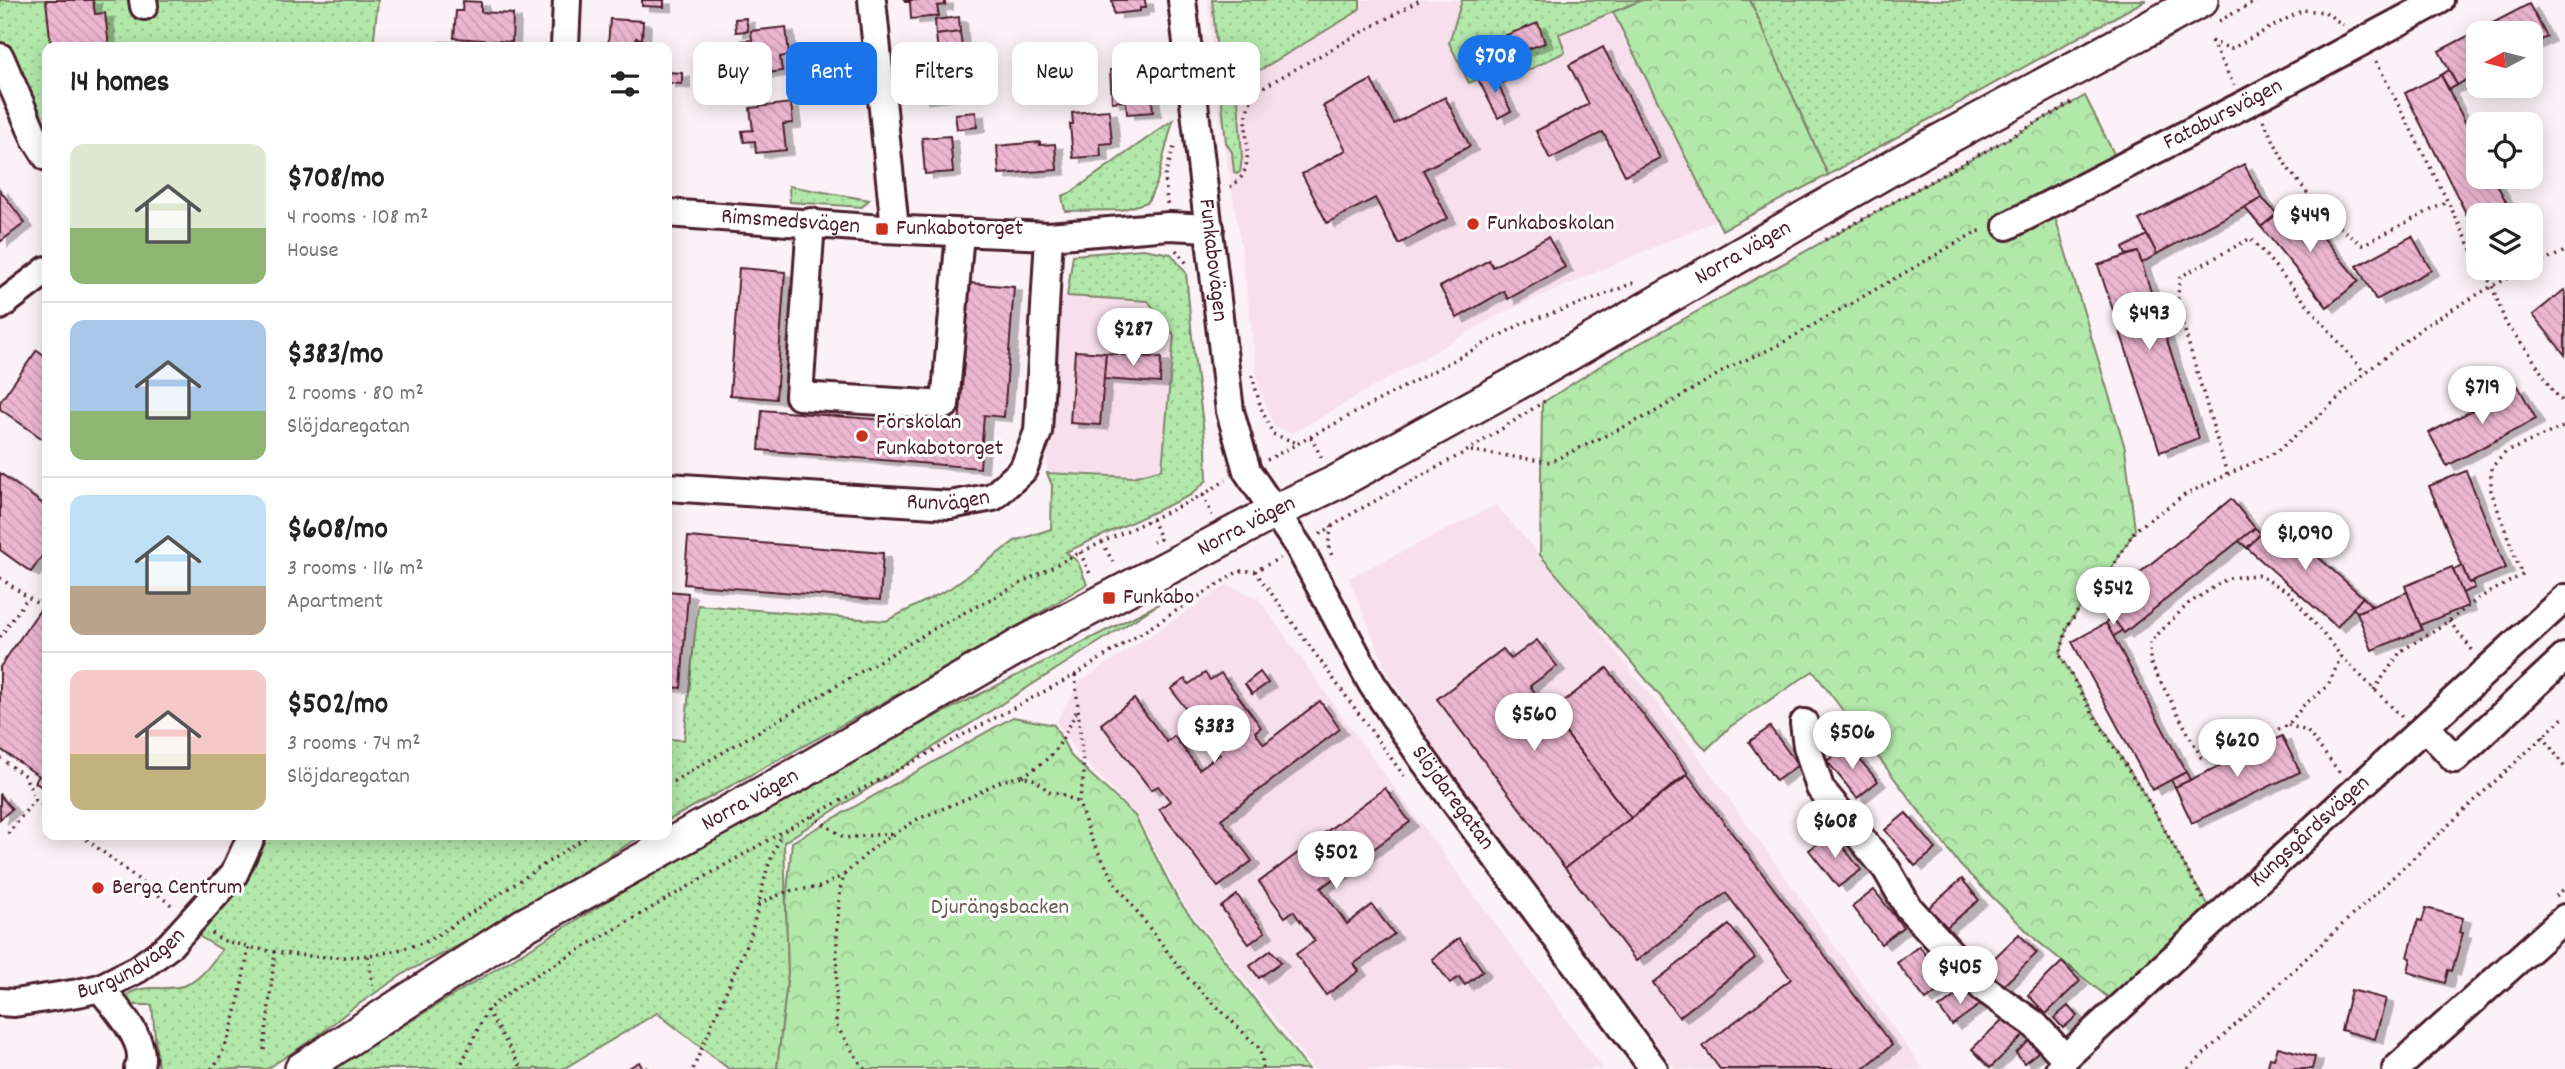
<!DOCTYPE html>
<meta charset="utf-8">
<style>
body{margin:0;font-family:Dekko,sans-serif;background:#f2f2f2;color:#222;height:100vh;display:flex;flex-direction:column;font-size:26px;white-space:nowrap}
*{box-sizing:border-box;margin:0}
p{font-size:23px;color:#767676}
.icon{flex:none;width:38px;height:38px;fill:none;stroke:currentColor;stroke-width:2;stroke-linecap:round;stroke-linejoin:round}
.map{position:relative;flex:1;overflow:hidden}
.drawer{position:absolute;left:42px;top:42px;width:630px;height:798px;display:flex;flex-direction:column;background:#fff;border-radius:14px;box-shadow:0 4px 18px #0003}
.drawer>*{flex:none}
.top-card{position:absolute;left:693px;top:42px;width:665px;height:63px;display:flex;gap:14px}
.needle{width:46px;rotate:263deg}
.tools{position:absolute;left:2466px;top:21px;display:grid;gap:14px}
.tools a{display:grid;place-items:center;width:77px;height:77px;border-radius:14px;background:#fff;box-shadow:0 4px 18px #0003;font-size:35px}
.price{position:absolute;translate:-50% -60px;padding:0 16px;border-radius:24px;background:#fff;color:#222;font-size:23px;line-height:46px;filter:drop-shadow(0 2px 4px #0008)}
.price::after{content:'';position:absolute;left:50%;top:42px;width:21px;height:16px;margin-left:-10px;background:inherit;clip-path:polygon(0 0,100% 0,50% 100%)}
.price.current{background:#1a73e8;color:#fff}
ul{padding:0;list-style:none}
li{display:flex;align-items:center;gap:21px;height:175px;padding:0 28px}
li+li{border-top:2px solid #e0e0e0}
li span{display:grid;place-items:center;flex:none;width:196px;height:140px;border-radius:14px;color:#555}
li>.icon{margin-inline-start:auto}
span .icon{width:84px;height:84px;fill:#fffc;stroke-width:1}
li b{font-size:30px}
h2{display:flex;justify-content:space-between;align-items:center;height:84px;padding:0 28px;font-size:30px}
.chip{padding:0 24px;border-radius:14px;background:#fff;box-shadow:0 4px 18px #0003;font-size:24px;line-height:63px}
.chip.current{background:#1a73e8;color:#fff}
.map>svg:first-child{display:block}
</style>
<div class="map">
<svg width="2565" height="1069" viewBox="0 0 2565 1069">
<defs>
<pattern id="grass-dots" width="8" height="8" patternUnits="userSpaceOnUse" patternTransform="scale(1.75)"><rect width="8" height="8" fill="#b2e8aa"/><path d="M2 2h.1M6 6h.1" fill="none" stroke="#9bc792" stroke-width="1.8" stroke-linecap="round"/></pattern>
<pattern id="forest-crowns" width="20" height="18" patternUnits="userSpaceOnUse" patternTransform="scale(1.75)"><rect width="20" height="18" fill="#b2e8aa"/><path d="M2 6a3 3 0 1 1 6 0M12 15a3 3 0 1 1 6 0" fill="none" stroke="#9bc792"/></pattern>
<pattern id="building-back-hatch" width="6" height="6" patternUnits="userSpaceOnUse" patternTransform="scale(1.75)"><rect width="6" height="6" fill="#edb7d1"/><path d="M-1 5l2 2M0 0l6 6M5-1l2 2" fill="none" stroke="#cd9db4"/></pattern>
<filter id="shadow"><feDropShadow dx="8" dy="4.5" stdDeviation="0" flood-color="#0004"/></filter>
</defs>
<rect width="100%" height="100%" fill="#fbf1f6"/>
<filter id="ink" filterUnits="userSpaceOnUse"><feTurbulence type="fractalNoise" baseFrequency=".0143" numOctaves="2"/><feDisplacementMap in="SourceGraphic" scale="14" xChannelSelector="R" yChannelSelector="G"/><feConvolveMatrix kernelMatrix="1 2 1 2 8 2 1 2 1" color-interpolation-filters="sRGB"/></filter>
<g filter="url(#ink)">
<!-- built -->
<g fill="#f7e0eb">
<polygon points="1208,0 2133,0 1797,185 1500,314 1293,433 1274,427 1258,383 1242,251 1218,105"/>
<polygon points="1058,296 1148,301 1174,335 1163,469 1133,477 1047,473"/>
<polygon points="1496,505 1540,555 1695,752 1923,1069 1676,1069 1435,750 1386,669 1349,578"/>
<polygon points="1227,585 1258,598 1359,740 1603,1069 1314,1069 1182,901 1139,819 1073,748 1056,722 1081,681"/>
</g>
<!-- grass -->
<g fill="url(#grass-dots)" stroke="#7e846a" stroke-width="2">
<polygon points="0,0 378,0 373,47 47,47 47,157 0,57"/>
<polygon points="1212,0 1360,0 1360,8 1355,13 1237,84 1242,158 1240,172 1237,174 1234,172 1232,152 1226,143"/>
<polygon points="1462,0 1642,0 1559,34 1565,52 1503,83 1497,70 1469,83 1449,43"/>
<polygon points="1750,0 2146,0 1828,175"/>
<polygon points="1173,120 1157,182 1148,202 1121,210 1065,211 1062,196 1070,193"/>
<polygon points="789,186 869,200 862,207 790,202"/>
<path d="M1143 249 1171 254 1186 273 1193 347 1206 448 1207 480 1191 495 1066 552 1078 562 1087 584C950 669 807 743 667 821V739L684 740 698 605 886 621 949 589 1015 541 1051 529 1052 485 1047 473 1133 477 1162 469 1174 335 1148 301 1067 296 1073 255Z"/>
<polygon points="1159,604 784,842 788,973 777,1069 729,1069 657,1013 563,1069 332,1069 793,788"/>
<path d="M269 835H643L472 939 408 971 350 1010 319 1035 267 1069H158L152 1005H124L123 998C142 981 166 993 186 985 202 979 211 963 222 950L197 935 246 877Z"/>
</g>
<!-- forest -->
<g fill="url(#forest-crowns)" stroke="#7e846a" stroke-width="2">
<polygon points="1642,0 1750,0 1828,175 1722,230 1613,12"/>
<path d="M2085 96 2121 168 2051 204 2125 448 2135 530 2111 570 2089 594 2067 627 2060 655C2089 707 2121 756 2152 807 2173 844 2192 883 2217 918L2120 1007 2036 940 1960 865 1813 671 1731 726 1706 750 1540 555 1542 403 1608 361Z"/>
<polygon points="1013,717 1054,725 1071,756 1135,816 1178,900 1308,1069 777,1069 788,973 786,902 792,842"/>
</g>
<!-- building -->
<g fill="url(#building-back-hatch)" stroke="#4a1f2b" stroke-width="2" filter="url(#shadow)">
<polygon points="46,0 93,0 95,14 105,13 109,47 51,47"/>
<polygon points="642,0 664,0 664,7 642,6"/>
<polygon points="904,0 945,0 945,5 937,6 939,16 911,19 910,2 905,2"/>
<polygon points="1112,0 1145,0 1146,8 1140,8 1140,11 1114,14"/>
<polygon points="463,1 481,2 481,12 513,14 512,42 454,38 456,11 462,11"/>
<polygon points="2529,4 2547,37 2530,46 2530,33 2478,33 2478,73 2457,85 2439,51"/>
<polygon points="959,17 960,32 936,35 935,20"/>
<polygon points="746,18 748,31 736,32 735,19"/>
<polygon points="610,19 643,21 642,39 636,38 635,47 608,47"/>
<polygon points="1538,23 1545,43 1508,56 1501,37"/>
<polygon points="786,27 789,55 780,57 782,71 756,75 755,61 743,63 741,41 752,40 751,31"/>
<polygon points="960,32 962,47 954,48 956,67 945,68 948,96 920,99 915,53 938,50 936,35"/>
<polygon points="439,42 461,43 461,47 439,47"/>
<polygon points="1603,47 1660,158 1625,175 1603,132 1550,159 1536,131 1589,104 1569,65"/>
<polygon points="1135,68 1136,79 1150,78 1153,112 1127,114 1126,101 1112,102 1110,70"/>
<polygon points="2449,70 2457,85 2449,89 2441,75"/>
<polygon points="667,72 682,73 682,84 667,83"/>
<polygon points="1492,72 1511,111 1498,118 1478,79"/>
<polygon points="742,75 743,88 728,90 726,78"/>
<polygon points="2441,75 2478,147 2478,177 2493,177 2513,215 2478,215 2478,237 2405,93"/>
<polygon points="1371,80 1394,124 1445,97 1470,146 1423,170 1448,218 1399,244 1375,198 1327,223 1302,174 1346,150 1323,106"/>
<polygon points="791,103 793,123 783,124 786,150 756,153 755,141 744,142 742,131 753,130 750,108"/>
<polygon points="1109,110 1112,143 1100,144 1101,156 1073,158 1070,124 1073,124 1072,113"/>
<polygon points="976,112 977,127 957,129 955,114"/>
<polygon points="950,136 953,172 925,174 922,138"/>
<polygon points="1040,142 1040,145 1055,144 1057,170 999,174 997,146"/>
<polygon points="2244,164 2262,198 2157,254 2139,220"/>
<polygon points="0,190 25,223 0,242"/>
<polygon points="2262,198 2277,214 2261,227 2245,208"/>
<polygon points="2293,201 2359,281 2327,307 2261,227"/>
<polygon points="2147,235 2157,254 2142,263 2138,252 2126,255 2123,248"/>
<polygon points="2412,236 2431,270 2376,300 2357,266"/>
<polygon points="1548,237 1565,267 1508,299 1504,291 1457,318 1440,287 1489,260 1493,267"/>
<polygon points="2138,252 2199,438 2160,452 2098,265"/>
<polygon points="739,268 785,272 776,399 730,395"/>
<polygon points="970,283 1014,287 1004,417 984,415 980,468 759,450 762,410 959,426"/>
<polygon points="2564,290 2565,292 2565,355 2533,315"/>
<polygon points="37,350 47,357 47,442 0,409 0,402"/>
<polygon points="1075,351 1106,353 1100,425 1070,423"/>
<polygon points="1106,353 1161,358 1160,383 1104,379"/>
<polygon points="2518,386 2536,419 2447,466 2429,433"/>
<polygon points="2466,471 2506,568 2469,583 2429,486"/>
<polygon points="0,473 47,507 47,549 31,572 0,550"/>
<polygon points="2231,499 2255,528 2124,633 2101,604"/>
<polygon points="2274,518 2363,597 2337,627 2247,548"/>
<polygon points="2255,528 2261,533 2247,548 2239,541"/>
<polygon points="688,537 883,553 880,600 684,584"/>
<polygon points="2462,566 2469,583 2473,582 2475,588 2462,593 2453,570"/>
<polygon points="2452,567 2468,606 2420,625 2405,586"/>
<polygon points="667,591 688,593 681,688 667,687"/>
<polygon points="2407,592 2422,630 2372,650 2357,612"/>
<polygon points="2363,597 2372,606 2357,612 2353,608"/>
<polygon points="47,600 47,791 35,782 39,776 0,749 0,667"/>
<polygon points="2111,616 2122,630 2113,637 2106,623"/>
<polygon points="2106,623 2186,772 2152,790 2072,642"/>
<polygon points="1537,640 1557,666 1530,686 1631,818 1565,868 1437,699 1503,649 1511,659"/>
<polygon points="1607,668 1688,773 1631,818 1550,712"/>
<polygon points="1260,672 1268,683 1252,694 1245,684"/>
<polygon points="1205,673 1210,680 1221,673 1261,727 1255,732 1264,744 1320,701 1340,729 1221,819 1252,861 1218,887 1159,809 1170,801 1158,786 1151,790 1101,724 1134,699 1167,742 1174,736 1199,769 1220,754 1171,689 1185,679 1189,684"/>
<polygon points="1770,727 1798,765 1776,781 1749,742"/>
<polygon points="2282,736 2300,772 2192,823 2175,787"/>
<polygon points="1847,745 1878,781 1857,798 1827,761"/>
<polygon points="2186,772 2190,780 2175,787 2171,780"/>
<polygon points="1688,775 1892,1045 1863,1069 1720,1069 1703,1046 1791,979 1726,893 1636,961 1565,868"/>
<polygon points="1385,788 1410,822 1321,888 1347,924 1372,905 1394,934 1354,964 1359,971 1326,995 1296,954 1315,941 1293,911 1285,917 1259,882"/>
<polygon points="0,795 12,809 0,819"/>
<polygon points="1906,813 1936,849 1915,866 1885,830"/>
<polygon points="1832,833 1861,870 1838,887 1809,850"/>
<polygon points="1962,879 1979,900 1943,930 1926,910"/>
<polygon points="1874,890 1903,927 1881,944 1852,907"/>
<polygon points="1237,895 1265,932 1249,944 1221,907"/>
<polygon points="2426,908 2463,918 2459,932 2463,933 2452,971 2448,970 2445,983 2408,972 2411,958 2408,957 2418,920 2422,921"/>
<polygon points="1729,925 1755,958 1679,1017 1653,983"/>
<polygon points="2019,934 2037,953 2003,986 1985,967"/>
<polygon points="1459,938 1483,971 1465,985 1459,977 1450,983 1432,959"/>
<polygon points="1919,946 1948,983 1926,1000 1897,963"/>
<polygon points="1271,950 1281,962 1259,978 1250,966"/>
<polygon points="2062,962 2080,981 2046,1014 2028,995"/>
<polygon points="1969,986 1981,1004 1952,1025 1939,1008"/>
<polygon points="2351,990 2386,999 2375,1039 2341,1030"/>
<polygon points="2068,1006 2077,1016 2063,1028 2054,1018"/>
<polygon points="2006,1016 2024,1035 1990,1068 1972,1049"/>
<polygon points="2029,1041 2038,1052 2024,1063 2016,1053"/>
<polygon points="2278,1047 2315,1057 2312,1069 2267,1069 2270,1058 2274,1059"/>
<polygon points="639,1062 643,1069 627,1069"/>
</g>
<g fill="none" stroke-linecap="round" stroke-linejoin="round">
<!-- minor casing -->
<g stroke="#4a1f2b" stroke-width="32">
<g id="minor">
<polyline points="143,0 144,6"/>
<polyline points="872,0 895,229"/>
<path id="s1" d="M1182 0 1230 411 1247 471 1299 547 1372 684 1425 762 1654 1069"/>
<polyline points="565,47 567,0"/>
<polyline points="0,57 35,138 47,157"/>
<path id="s2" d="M667 213 882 229 1049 236 1169 226 1210 228"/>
<polyline points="811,222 799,396 945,405 960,233"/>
<path id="s3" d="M2007 226 2245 104 2440 0"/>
<polyline points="0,306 47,270"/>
<path id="s4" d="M667 487 950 505 993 497 1023 470 1038 432 1049 236"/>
<polyline points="1804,723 1807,746 1820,788 1887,870 1908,907 1983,988 2034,1024 2065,1058"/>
<polyline points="2425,727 2455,759 2565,657"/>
<path d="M100 988C114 1006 152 1045 138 1069"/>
<path id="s5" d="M0 1002 14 1003 78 993 100 988 138 969 169 946 234 874 252 835"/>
<path id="s6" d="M2059 1069 2065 1058 2120 1007 2565 598"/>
<polyline points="2396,1069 2565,918"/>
</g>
</g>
<!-- major casing -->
<g stroke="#4a1f2b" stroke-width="38">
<g id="major">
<path id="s7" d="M302 1069 523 926 800 773 1026 642 1274 512 1335 483 1537 372 1907 159 2201 0"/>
</g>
</g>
<!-- path -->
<g stroke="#4a1f2b" stroke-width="3.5" stroke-dasharray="2 5" stroke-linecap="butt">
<polyline points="2219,21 2258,0"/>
<polyline points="2211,41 2231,49 2303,10 2325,12 2343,25"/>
<polyline points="2211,41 2234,85"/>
<polyline points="2376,61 2478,261"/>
<polyline points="1248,81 1252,98"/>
<polyline points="2263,120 2287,167 2324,214 2362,245 2447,202"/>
<path d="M1230 187C1264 167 1234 126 1253 98 1255 94 1261 90 1265 86L1420 0"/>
<polyline points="1167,204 1165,176 1174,147"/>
<polyline points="1825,240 2072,103"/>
<polyline points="1176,250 1189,266"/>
<polyline points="2482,268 2492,286 2506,324 2528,351 2553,391 2565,404"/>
<polyline points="2530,268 2565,251"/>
<polyline points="1252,375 1261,408 1273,434 1297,443"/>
<polyline points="1311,437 1322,459"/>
<polyline points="1471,451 1550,462 1653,413 1732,366 1775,347 1976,232 1985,230"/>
<polyline points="1267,460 1523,323 1594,299 1638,281"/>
<polyline points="2227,474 2177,304 2180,277 2251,238 2365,373"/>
<polyline points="1203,495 1212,515"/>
<polyline points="1152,519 1160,539 1153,542"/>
<polyline points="1332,526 1328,545 1332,556"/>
<polyline points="1320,534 1353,513 1469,450 1548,399"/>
<polyline points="1102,542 1114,564"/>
<polyline points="1080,552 1091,576"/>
<polyline points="1255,571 1404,776"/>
<polyline points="0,578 38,604 47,593"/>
<polyline points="2449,621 2474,652"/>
<polyline points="0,637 28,597"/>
<polyline points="2341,656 2328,686 2304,705 2288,725 2254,742 2209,758 2201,757 2150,662 2150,642 2188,604 2228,578 2258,575 2289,592 2341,656 2402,717"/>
<polyline points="1075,675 1084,775 1079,803 1091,839 1116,884 1187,977 1258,1047 1262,1057 1262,1069"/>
<polyline points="2374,690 2401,651 2449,621 2479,598 2522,575 2491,491 2491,468 2506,452 2565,426"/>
<polyline points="2288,725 2307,731 2341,774"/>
<polyline points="2543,736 2565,768"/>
<polyline points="0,758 25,776 35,799 47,809"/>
<path d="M1022 776C1057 756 1060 745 1077 710"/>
<polyline points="667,785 939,626 1073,556 1203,495 1226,480"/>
<polyline points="812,816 845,838 895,833"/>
<polyline points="8,834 35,799"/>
<polyline points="81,835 174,907"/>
<polyline points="2556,896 2565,888"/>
<polyline points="2203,899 2152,807 2090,709 2060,655 2067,627 2089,594 2111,570 2135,530 2186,494 2276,452 2320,415 2365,373 2423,327 2492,286 2530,268"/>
<polyline points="758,904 788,891 821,887 844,875"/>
<polyline points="212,933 221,940 249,947"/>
<polyline points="368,956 373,988"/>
<polyline points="487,1010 522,1069"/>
<polyline points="264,1050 275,952"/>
<path d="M211 1069C234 1046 242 979 249 947 311 960 370 963 430 940L589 835"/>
<polyline points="459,1069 487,1010 514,988 782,832 1075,675 1239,571 1255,571 1280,558"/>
<polyline points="693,1069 752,931 767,869 781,834"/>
<polyline points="864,1069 836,1025 837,929 840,890 844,875 874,847 918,819 966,799 1001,781 1022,776 1036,780 1049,792 1062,794 1079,803"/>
<polyline points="2188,1069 2565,716"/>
</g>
<!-- minor -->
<use href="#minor" stroke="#fff" stroke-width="26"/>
<!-- major -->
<use href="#major" stroke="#fff" stroke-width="33"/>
</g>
</g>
<!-- markers -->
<g fill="#c8321e" stroke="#fff" stroke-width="2.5">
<circle cx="1473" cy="224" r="7"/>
<rect x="875" y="222" width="14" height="14" rx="3.5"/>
<circle cx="862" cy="436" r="7"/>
<rect x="1102" y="591" width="14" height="14" rx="3.5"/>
<circle cx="98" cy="888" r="7"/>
</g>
<g text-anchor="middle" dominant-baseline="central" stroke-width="6" stroke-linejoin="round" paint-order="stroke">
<!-- street labels -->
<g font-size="23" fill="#4a1f2b" stroke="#fff">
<text stroke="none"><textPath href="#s3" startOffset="243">Fatabursvägen</textPath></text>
<text stroke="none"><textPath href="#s2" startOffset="124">Rimsmedsvägen</textPath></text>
<text stroke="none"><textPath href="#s7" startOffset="1657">Norra vägen</textPath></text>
<text stroke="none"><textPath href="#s1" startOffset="262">Funkabovägen</textPath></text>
<text stroke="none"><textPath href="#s4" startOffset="282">Runvägen</textPath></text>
<text stroke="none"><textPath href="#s7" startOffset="1090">Norra vägen</textPath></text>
<text stroke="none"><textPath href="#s1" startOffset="863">Slöjdaregatan</textPath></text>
<text stroke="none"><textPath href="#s7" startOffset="523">Norra vägen</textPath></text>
<text stroke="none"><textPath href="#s6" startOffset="346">Kungsgårdsvägen</textPath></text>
<text stroke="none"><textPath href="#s5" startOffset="140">Burgundvägen</textPath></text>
</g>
<!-- poi labels -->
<g font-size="23" fill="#4a1f2b" stroke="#fff" text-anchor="start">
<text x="1487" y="224">Funkaboskolan</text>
<text x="896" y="229">Funkabotorget</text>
<text x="876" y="423">Förskolan<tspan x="876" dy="26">Funkabotorget</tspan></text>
<text x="1123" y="598">Funkabo</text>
<text x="112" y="888">Berga Centrum</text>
</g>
<!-- park labels -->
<g font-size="23" fill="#695b51" stroke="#fff">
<text x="1000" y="908">Djurängsbacken</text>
</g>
</g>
</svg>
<div class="tools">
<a><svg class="needle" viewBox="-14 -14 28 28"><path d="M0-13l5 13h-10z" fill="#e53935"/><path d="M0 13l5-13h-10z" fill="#767676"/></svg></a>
<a><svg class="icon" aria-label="locate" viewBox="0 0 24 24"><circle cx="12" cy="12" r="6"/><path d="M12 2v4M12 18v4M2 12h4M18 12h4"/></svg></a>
<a><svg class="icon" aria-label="layers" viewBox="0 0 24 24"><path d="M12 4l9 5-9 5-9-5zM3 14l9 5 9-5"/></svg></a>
</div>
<b class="price current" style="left:1495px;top:95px">$708</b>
<b class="price" style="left:2310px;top:254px">$449</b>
<b class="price" style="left:2149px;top:352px">$493</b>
<b class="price" style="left:1133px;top:368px">$287</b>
<b class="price" style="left:2482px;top:426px">$719</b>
<b class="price" style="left:2305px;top:572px">$1,090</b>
<b class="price" style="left:2113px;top:627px">$542</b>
<b class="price" style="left:1534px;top:753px">$560</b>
<b class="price" style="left:1214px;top:765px">$383</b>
<b class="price" style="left:1852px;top:771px">$506</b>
<b class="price" style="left:2237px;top:779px">$620</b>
<b class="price" style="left:1835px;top:860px">$608</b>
<b class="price" style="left:1336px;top:891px">$502</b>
<b class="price" style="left:1960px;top:1006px">$405</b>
<div class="top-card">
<a class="chip">Buy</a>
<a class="chip current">Rent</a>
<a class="chip">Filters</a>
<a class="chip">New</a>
<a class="chip">Apartment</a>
</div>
<section class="drawer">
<h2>14 homes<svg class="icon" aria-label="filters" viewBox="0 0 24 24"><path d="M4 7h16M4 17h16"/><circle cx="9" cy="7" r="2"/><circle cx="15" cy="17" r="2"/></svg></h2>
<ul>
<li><span style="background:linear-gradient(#dfe7d0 60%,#8fb573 0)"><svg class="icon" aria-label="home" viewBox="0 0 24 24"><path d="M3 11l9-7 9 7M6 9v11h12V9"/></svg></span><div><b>$708/mo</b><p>4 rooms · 108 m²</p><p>House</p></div></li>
<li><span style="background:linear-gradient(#a9c7e8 65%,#8fb573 0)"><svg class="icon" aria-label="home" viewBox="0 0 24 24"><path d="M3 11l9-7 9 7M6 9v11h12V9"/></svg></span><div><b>$383/mo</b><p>2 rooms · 80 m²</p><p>Slöjdaregatan</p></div></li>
<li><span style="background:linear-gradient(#bfe0f5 65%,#b9a48a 0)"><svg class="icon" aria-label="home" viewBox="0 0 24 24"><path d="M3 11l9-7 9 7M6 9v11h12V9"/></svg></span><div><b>$608/mo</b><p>3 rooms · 116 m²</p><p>Apartment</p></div></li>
<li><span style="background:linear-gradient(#f6c9c9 60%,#c2b280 0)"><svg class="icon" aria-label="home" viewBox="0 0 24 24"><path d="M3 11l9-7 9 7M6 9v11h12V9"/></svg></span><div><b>$502/mo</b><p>3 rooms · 74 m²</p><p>Slöjdaregatan</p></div></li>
</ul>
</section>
</div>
